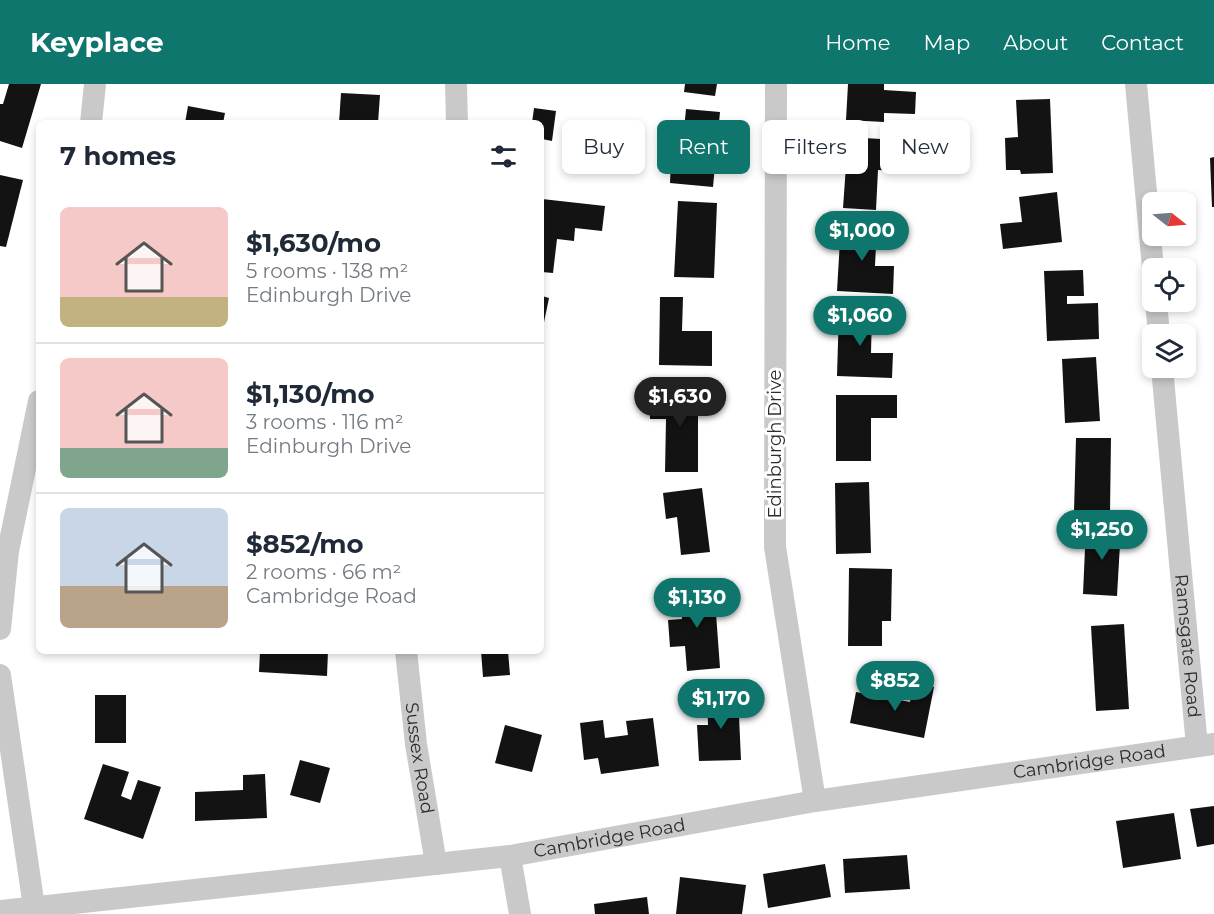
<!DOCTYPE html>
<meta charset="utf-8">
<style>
body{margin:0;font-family:Montserrat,sans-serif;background:#f2f2f3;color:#1f2937;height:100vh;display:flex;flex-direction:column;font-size:22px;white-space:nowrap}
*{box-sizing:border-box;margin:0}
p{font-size:20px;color:#747a83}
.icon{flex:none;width:33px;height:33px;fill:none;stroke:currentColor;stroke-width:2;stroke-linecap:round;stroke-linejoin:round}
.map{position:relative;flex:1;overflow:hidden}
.panel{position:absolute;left:36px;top:36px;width:508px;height:534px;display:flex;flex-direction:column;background:#fff;border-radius:9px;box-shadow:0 3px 9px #0003}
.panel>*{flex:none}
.guide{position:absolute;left:562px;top:36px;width:561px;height:54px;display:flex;gap:12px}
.needle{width:39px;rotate:107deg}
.tools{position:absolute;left:1142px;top:108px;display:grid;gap:12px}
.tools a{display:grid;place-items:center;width:54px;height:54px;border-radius:9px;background:#fff;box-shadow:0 3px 9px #0003;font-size:30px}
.price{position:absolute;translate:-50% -51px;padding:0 14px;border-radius:21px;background:#0f766e;color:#fff;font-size:20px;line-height:39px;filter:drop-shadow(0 2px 3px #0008)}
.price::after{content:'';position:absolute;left:50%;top:36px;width:18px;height:14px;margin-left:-9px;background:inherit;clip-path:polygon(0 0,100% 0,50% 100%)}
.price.active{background:#222;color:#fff}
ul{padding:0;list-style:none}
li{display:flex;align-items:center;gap:18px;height:150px;padding:0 24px}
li+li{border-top:2px solid #e0e1e3}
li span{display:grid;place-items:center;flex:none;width:168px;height:120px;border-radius:9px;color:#555}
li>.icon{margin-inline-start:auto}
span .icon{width:72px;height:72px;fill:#fffc;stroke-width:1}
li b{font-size:26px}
h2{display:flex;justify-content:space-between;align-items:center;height:72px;padding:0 24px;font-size:26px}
.tag{padding:0 21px;border-radius:9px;background:#fff;box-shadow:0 3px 9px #0003;font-size:21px;line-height:54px}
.tag.active{background:#0f766e;color:#fff}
header{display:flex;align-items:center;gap:36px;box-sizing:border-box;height:84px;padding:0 30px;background:#0f766e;color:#fff}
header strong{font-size:28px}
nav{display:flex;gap:33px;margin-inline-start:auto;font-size:21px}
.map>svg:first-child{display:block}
</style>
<header>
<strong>Keyplace</strong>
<nav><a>Home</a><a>Map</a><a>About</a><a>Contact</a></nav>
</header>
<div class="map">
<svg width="1214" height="830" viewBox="0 0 1214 830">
<rect width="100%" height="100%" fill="#fff"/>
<!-- building -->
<g fill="#131313">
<polygon points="9,0 41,0 22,64 0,57 0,20 3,20"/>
<polygon points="685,0 717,0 715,12 684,8"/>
<polygon points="848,0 884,0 884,6 916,8 915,30 884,29 884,38 846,36"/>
<polygon points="341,9 380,11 378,39 339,39"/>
<polygon points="1050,15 1053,89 1021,90 1020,86 1006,86 1005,54 1018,53 1016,16"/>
<polygon points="188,22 225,29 223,39 185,39"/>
<polygon points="534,24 556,27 552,57 542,55 542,39 532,39"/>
<polygon points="686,25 720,28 713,103 670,99 671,76 681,77"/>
<polygon points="848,53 897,56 896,87 878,86 876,126 843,124"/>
<polygon points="1214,73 1214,123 1212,123 1210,74"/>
<polygon points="0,91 23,96 6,163 0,162"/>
<polygon points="1057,108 1062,158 1003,165 1000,140 1022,138 1019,113"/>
<polygon points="542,115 605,122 602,147 575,144 574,157 557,155 553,189 542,188"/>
<polygon points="678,117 717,119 714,194 674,193"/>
<polygon points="841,139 877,141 875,182 894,182 893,210 837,207"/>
<polygon points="1083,186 1084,212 1067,212 1067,220 1098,219 1099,255 1047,257 1044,187"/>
<polygon points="542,212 549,214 543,243 542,243"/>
<polygon points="660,213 683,213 682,247 712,247 712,282 659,281"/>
<polygon points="839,225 872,226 871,269 893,269 892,294 837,292"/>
<polygon points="1096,273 1100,337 1065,339 1062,275"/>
<polygon points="650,310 705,310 705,332 698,331 698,388 665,388 666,335 650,335"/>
<polygon points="836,311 897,311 897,334 871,334 871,377 836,377"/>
<polygon points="1076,354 1111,354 1110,429 1074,428"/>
<polygon points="869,398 871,469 836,470 835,399"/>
<polygon points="702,404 710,468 681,471 677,433 666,435 663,409"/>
<polygon points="1086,442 1121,443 1117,512 1083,510"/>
<polygon points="849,484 892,485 891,537 882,537 882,562 848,562"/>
<polygon points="714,502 720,584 687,587 685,562 670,563 668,536 682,535 679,505"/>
<polygon points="1124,540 1129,625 1096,627 1091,542"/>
<polygon points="260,567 328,567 327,592 259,588"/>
<polygon points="481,567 508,567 510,591 483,593"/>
<polygon points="914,599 934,603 924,654 850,639 856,608 910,618"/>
<polygon points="738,610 741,676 699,677 697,641 708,641 707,611"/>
<rect x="95" y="611" width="31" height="48"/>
<polygon points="653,634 659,682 601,690 598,674 584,676 580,639 603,636 605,654 628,651 626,637"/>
<polygon points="505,641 542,651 532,688 495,679"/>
<polygon points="300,676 330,684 320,719 290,711"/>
<polygon points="103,680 129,688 121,712 131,716 138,696 161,703 143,755 84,735"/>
<polygon points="265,690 267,734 195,737 195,708 243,706 243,691"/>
<polygon points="1214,722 1214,760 1197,763 1190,725"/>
<polygon points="1174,729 1181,775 1123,784 1116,737"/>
<polygon points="907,771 910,805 845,809 843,775"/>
<polygon points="825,780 831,813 768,824 763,790"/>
<polygon points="680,793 746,801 742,830 676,830"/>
<polygon points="647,813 649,830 595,830 594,820"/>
</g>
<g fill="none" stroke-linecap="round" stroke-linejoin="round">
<!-- minor -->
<g stroke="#c9c9c9" stroke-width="22">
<polyline points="456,0 457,39"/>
<polyline points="776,0 775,463 815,717"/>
<polyline points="1136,0 1153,184"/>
<polyline points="91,39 95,0"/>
<polyline points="1156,218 1159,250"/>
<path id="s1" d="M1162 284 1197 662"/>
<polyline points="0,545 8,467 39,317"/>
<path id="s2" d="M406 567 416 660 436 780"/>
<polyline points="0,591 34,823"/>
<polyline points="510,772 520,830"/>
<path id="s3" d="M0 827 510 772 815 717 1214 660"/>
</g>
</g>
<g text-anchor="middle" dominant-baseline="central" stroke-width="6" stroke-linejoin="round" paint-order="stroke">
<!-- street labels -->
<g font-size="18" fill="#2c2c2c" stroke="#fff">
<text transform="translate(775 360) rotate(-90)">Edinburgh Drive</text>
<text stroke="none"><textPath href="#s1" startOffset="279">Ramsgate Road</textPath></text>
<text stroke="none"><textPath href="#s2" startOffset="108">Sussex Road</textPath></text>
<text stroke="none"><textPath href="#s3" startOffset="1100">Cambridge Road</textPath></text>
<text stroke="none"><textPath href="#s3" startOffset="614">Cambridge Road</textPath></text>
</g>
</g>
</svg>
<div class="tools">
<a><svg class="needle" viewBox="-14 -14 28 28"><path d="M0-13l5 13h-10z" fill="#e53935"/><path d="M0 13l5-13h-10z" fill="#747a83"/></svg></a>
<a><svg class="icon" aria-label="locate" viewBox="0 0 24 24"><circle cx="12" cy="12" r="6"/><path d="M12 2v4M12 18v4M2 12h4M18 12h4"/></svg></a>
<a><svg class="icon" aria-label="layers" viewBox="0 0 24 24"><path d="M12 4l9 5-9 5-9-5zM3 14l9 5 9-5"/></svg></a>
</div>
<b class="price" style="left:862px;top:178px">$1,000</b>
<b class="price" style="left:860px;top:263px">$1,060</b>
<b class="price active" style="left:680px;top:344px">$1,630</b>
<b class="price" style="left:1102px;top:477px">$1,250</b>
<b class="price" style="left:697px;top:545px">$1,130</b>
<b class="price" style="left:895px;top:628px">$852</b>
<b class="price" style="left:721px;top:646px">$1,170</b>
<div class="guide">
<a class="tag">Buy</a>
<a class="tag active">Rent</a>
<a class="tag">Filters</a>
<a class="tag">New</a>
</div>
<section class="panel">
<h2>7 homes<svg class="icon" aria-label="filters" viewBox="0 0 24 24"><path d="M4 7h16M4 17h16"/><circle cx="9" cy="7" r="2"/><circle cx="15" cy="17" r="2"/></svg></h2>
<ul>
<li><span style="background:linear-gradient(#f6c9c9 75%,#c2b280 0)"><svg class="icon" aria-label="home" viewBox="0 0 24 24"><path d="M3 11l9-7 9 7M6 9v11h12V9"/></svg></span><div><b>$1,630/mo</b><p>5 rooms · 138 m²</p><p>Edinburgh Drive</p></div></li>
<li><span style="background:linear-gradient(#f6c9c9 75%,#7fa58c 0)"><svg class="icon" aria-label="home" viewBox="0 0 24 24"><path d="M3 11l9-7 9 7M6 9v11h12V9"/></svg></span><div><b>$1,130/mo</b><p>3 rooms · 116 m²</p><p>Edinburgh Drive</p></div></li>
<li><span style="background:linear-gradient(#c9d6e8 65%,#b9a48a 0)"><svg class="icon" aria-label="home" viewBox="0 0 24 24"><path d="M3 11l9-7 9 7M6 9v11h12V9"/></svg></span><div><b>$852/mo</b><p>2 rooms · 66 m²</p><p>Cambridge Road</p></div></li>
</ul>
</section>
</div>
